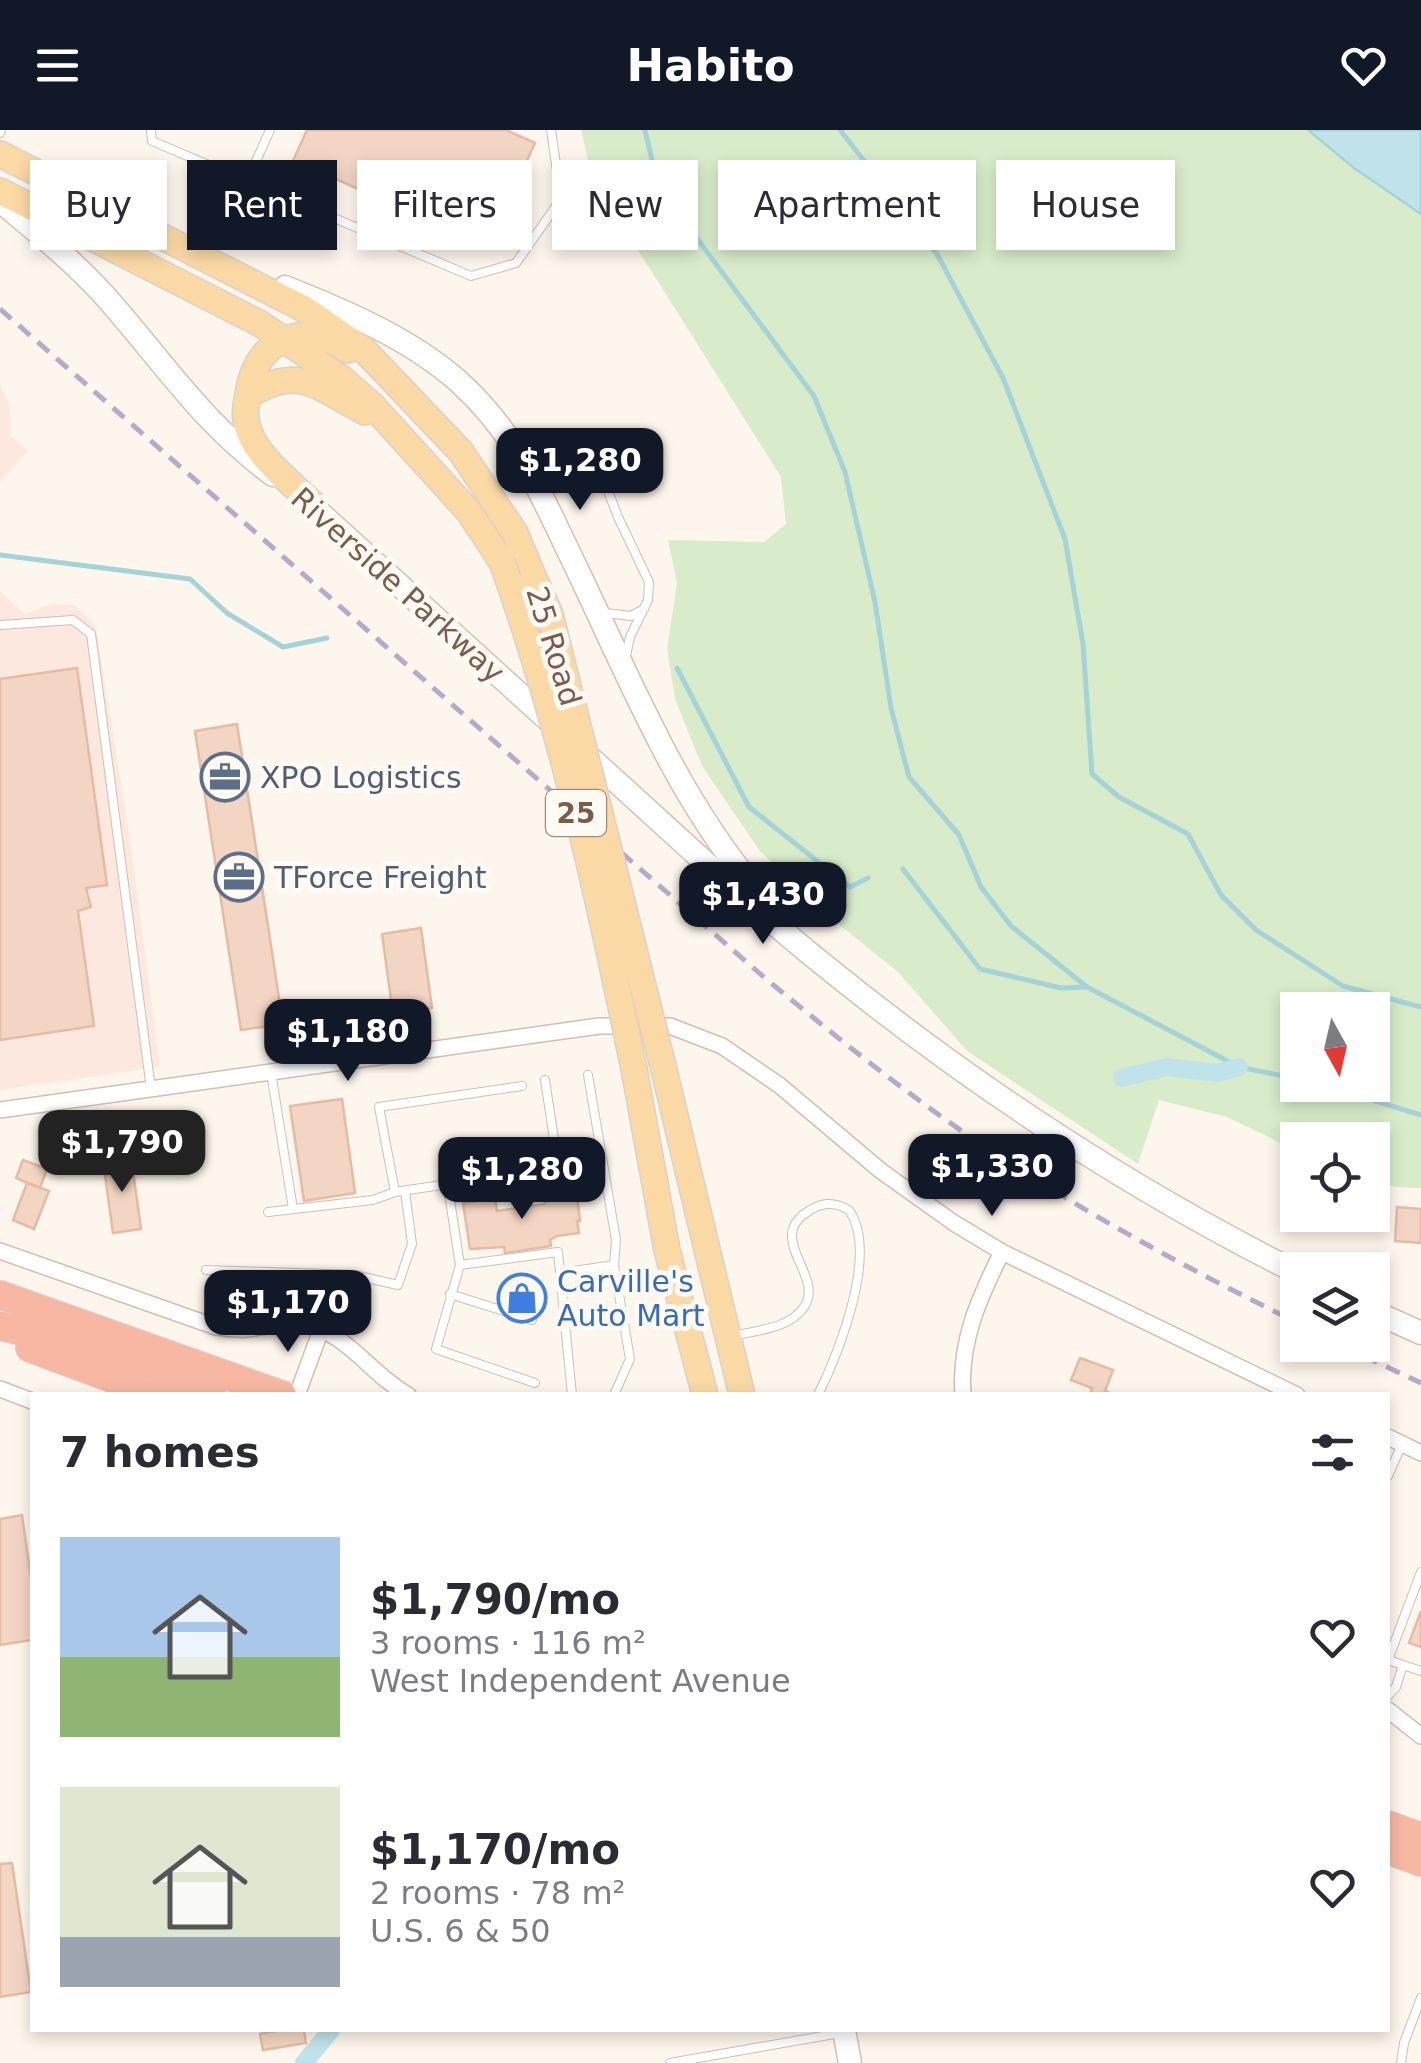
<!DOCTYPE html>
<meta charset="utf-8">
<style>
body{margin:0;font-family:"DejaVu Sans",sans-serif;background:#f2f2f3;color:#2b2b33;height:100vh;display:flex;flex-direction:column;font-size:38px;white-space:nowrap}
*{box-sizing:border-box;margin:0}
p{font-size:32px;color:#7c7c81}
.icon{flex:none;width:55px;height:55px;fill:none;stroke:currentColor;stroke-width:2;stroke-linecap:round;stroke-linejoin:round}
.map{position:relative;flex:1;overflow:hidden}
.details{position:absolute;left:30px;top:1262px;width:1360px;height:640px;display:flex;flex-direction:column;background:#fff;border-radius:0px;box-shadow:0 5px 15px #0003}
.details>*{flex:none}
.hud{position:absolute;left:30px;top:30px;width:1362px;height:90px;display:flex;gap:20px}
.needle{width:65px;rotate:172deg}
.controls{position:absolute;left:1280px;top:862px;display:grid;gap:20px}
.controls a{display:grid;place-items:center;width:110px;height:110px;border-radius:0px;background:#fff;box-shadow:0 5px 15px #0003;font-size:50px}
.price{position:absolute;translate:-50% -85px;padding:0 22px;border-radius:20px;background:#111827;color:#fff;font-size:32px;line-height:65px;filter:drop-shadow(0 2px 5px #0008)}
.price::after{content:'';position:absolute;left:50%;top:60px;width:30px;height:22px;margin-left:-15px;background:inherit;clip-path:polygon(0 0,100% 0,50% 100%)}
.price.current{background:#222;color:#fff}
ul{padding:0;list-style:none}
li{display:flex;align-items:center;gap:30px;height:250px;padding:0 30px}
li span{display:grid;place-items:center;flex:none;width:280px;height:200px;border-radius:0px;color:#555}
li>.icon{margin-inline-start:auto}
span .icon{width:120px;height:120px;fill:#fffc;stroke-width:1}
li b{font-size:42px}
h2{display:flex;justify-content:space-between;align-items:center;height:120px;padding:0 30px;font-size:42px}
.chip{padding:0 35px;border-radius:0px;background:#fff;box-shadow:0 5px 15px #0003;font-size:35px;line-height:90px}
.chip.current{background:#111827;color:#fff}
header{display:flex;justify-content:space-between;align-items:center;height:130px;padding:0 30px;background:#111827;color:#fff;font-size:45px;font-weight:600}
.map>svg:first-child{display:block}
</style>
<header><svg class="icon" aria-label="menu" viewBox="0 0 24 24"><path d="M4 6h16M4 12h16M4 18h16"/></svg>Habito<svg class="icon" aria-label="heart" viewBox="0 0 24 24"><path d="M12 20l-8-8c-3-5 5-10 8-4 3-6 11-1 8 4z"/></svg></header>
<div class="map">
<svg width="1421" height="1933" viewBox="0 0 1421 1933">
<rect width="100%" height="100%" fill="#fdf6ec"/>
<!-- commercial -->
<g fill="#fde8e0">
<polygon points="0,256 9,273 11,306 28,321 0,352"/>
<polygon points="0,462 25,484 52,474 75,475 96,497 131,716 160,937 0,960"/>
</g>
<!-- green -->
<path fill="#d8ecc9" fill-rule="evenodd" d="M581 0H1308L1354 38 1421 84V1058L1395 1057 1373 1049 1372 1010H1298L1297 1021 1227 987 1159 970 1138 1034 967 921 898 842 821 780 760 721 702 636 675 569 667 519 677 453 668 410 764 412 786 394 781 347 592 47ZM1298 880H1372V955H1298Z"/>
<!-- water -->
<polygon fill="#bfe3e8" stroke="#a5d3da" stroke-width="2.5" points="1308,0 1421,0 1421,84 1354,38"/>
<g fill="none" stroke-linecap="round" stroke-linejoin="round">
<!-- stream -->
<g stroke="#a5d3da" stroke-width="5">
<polyline points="645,0 658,56 814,266 845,342 875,472 891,578 909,647 959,705 981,757 1011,796 1087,857"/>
<polyline points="840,0 937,124 1003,248 1065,409 1083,514 1092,644 1119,667 1188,704 1221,765 1256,800 1343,856 1421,877"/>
<polyline points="0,425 190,449 227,483 283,517 327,508"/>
<polyline points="677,538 749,677 850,757 868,748"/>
<polyline points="903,739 980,839 1061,858 1087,857 1239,937 1298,949"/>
<polyline points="1324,955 1421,985"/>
</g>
<!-- canal -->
<g stroke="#bfe3e8" stroke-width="18">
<polyline points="1122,948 1167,937 1218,943 1239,937"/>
<polyline points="304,1933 331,1900"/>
</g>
</g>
<!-- building -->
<g fill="#f3d5c3" stroke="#e6bba3" stroke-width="2.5">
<polygon points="307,0 506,0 535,13 498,94 480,86 469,109 327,45 325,50 291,35"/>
<polygon points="77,538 107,755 86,758 91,777 78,781 94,896 0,910 0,549"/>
<polygon points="237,594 283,894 241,900 195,601"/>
<polygon points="421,798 432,878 393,884 382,804"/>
<polygon points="342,969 355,1063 304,1071 290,976"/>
<polygon points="131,1027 141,1099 113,1103 103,1031"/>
<polygon points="23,1030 47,1039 40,1058 16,1048"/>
<polygon points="27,1053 49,1061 34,1099 13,1090"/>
<polygon points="576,1057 580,1091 577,1091 579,1103 557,1106 550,1110 551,1116 505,1123 504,1117 470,1119 463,1073 495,1068 497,1081 545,1074 543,1062"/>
<polygon points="1397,1077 1421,1079 1421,1113 1395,1111"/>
<polygon points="1080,1228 1113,1240 1105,1261 1115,1265 1090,1265 1092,1258 1071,1250"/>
<polygon points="22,1385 32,1456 32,1510 0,1515 0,1389"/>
<polygon points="1421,1481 1421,1517 1409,1513"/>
<polygon points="12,1733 31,1862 0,1867 0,1734"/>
<polygon points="280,1900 304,1900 306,1913 263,1920 260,1904"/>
</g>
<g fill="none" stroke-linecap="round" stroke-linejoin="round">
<!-- lane casing -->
<g stroke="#d1beb0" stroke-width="10">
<g id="lane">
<polyline points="151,0 152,11 471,146 516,133 561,69 551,0"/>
<polyline points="0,3 1,0"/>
<polyline points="248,49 270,0"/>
<polyline points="592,319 618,387 649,452 648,470 630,507 626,526"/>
<polyline points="605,483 631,486 644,479"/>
<polyline points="0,495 73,490 91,504 151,959"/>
<polyline points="271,942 293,1079"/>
<polyline points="588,945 616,1110 614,1135"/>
<polyline points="448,1054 395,1062 379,977 522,956"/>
<polyline points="450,1068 560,1051"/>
<polyline points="268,1082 373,1070 395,1062"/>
<polyline points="460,1135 445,1038 556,1022 545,950"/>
<polyline points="206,1140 354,1145 398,1155 412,1114 405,1061"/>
<polyline points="560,1143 614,1135 630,1229 614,1265"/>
<polyline points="450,1164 532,1190"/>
<path d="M733 1206C757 1200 789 1199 804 1177 826 1145 761 1107 812 1079 825 1071 837 1073 849 1080 879 1123 839 1222 818 1265"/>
<polyline points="535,1253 436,1219 460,1135 558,1122 572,1265"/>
<polyline points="1388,1346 1402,1314"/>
<polyline points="1388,1530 1421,1442"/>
<polyline points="1388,1530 1421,1541"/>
<polyline points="1388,1566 1396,1557 1403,1535"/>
<polyline points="670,1933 840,1903"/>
<polyline points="1401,1933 1404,1913 1421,1868"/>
</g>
</g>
<!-- street casing -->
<g stroke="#d1beb0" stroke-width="18">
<g id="street">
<polyline points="0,980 599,896 670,896 722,916 779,955 881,1041 954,1093 1002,1122 1297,1265"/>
<path d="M0 1121 216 1197C226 1198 237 1200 247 1199 264 1198 283 1190 300 1193 350 1203 367 1242 408 1265"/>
<polyline points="0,1259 32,1271"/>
<polyline points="297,1265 321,1200"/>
<path d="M963 1265C959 1212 979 1168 1002 1122"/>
<polyline points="1388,1307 1421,1323"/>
<polyline points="1388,1580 1421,1606"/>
</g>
</g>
<!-- secondary casing -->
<g stroke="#d6c0b0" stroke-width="25">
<g id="secondary">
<path d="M0 71C36 101 72 130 104 165 163 231 199 290 273 345"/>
<path d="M285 157C345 181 409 208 458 251 518 305 541 365 575 435 630 549 677 669 760 765"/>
<polyline points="299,364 557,598"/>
<path d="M580 619C658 688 733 761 814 827 962 948 1126 1057 1298 1143"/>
<polyline points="1372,1181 1421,1203"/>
<polyline points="844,1900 850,1933"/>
</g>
</g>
<!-- primary casing -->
<g stroke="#dad1cd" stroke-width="28">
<g id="primary">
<polyline points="0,24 306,180 364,220 461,322 515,403 533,446"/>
<polyline points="0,61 259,193 341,248 371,274 469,382 502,432"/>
<path d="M248 266C298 233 319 258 365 282"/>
<path d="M313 374C291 352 251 324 246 290 244 280 247 270 249 259 258 208 304 190 348 220"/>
<polyline points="634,939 667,1120 705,1265"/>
<polyline points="664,940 742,1265"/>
</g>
</g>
<!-- highway casing -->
<g stroke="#dad1cd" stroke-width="30">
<g id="highway">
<polyline points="0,1165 282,1265"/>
<polyline points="0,1196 77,1214 212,1265"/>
<polyline points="30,1218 157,1265"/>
<polyline points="1388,1695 1421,1707"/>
<polyline points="1388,1720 1421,1732"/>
</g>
</g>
<!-- lane -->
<use href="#lane" stroke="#fff" stroke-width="8"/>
<!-- street -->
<use href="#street" stroke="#fff" stroke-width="15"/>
<!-- secondary -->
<use href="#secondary" stroke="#fff" stroke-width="22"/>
<!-- primary -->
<use href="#primary" stroke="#fbd9a5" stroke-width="25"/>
<!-- highway -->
<use href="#highway" stroke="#f7b7a3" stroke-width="28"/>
<!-- rail -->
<g stroke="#b9a8c9" stroke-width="5" stroke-dasharray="15 10" stroke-linecap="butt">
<path d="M0 179 766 849C833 904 900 959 972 1008 1075 1078 1186 1138 1298 1193"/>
<polyline points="1341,1215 1421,1253"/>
</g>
<!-- primary-bridge casing -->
<g stroke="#dad1cd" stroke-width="28" stroke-linecap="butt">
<g id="primary-bridge">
<path d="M502 432C561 596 599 768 634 939"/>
<polyline points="533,446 550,484 664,940"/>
</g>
</g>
<!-- primary-bridge -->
<use href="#primary-bridge" stroke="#fbd9a5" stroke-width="25"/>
</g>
<!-- icons -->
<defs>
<g id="office-ring" transform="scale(2.5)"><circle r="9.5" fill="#fffaf3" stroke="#5c6f8a" stroke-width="1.5"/><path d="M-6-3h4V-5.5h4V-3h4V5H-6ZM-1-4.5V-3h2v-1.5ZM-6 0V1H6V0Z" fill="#5c6f8a"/></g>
<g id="shop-ring" transform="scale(2.5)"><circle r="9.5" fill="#fffaf3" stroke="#3f7fe0" stroke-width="1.5"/><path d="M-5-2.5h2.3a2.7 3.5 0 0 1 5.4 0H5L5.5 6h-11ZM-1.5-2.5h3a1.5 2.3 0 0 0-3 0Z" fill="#3f7fe0"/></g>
</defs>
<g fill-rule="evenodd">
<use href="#office-ring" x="225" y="647"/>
<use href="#office-ring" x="239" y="747"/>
<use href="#shop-ring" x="522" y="1168"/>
</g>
<g text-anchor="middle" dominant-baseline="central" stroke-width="10" stroke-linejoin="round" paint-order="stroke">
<!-- shield labels -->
<rect fill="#fffaf3" stroke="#a28b7f" stroke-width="2.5" x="546" y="660" width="60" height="46" rx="8"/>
<g font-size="28" font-weight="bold" fill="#7a5c4d">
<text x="576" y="683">25</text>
</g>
<!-- street labels -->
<g font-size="30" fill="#7a5c4d" stroke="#fffaf3">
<text transform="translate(398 455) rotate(42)">Riverside Parkway</text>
<text transform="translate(554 516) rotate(73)">25 Road</text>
</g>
<!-- service labels -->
<g font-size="30" fill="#4e5e75" stroke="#fffaf3" text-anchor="start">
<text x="260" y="647">XPO Logistics</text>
<text x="274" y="747">TForce Freight</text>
</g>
<!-- shop labels -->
<g font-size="30" fill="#366cbe" stroke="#fffaf3" text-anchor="start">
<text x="557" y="1151">Carville's<tspan x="557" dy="34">Auto Mart</tspan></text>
</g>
</g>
</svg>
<div class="controls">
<a><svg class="needle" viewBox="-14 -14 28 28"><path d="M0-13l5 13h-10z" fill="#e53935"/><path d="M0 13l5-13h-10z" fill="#7c7c81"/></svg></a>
<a><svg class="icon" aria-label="locate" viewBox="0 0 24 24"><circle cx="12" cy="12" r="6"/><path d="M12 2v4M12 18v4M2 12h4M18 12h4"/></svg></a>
<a><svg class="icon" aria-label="layers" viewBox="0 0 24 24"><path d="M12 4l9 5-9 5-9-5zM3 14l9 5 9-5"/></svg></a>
</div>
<b class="price" style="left:580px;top:383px">$1,280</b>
<b class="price" style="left:763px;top:817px">$1,430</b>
<b class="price" style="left:348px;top:954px">$1,180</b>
<b class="price current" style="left:122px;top:1065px">$1,790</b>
<b class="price" style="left:992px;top:1089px">$1,330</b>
<b class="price" style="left:522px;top:1092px">$1,280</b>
<b class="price" style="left:288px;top:1225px">$1,170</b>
<div class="hud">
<a class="chip">Buy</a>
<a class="chip current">Rent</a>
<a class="chip">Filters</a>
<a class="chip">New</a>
<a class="chip">Apartment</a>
<a class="chip">House</a>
</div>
<section class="details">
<h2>7 homes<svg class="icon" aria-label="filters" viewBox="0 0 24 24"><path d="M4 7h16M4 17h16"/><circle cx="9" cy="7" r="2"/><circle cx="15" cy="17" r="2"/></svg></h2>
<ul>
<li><span style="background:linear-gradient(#a9c7e8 60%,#8fb573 0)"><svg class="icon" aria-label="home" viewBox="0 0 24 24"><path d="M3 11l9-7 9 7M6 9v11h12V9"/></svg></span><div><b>$1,790/mo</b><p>3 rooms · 116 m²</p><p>West Independent Avenue</p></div><svg class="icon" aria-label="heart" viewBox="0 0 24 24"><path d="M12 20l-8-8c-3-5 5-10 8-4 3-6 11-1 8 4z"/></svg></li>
<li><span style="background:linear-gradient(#dfe7d0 75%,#9aa5b1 0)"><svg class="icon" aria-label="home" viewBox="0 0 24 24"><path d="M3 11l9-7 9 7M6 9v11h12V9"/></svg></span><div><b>$1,170/mo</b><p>2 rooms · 78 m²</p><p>U.S. 6 &amp; 50</p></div><svg class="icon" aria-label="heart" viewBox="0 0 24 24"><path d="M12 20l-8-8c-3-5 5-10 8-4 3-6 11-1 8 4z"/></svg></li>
</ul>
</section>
</div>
